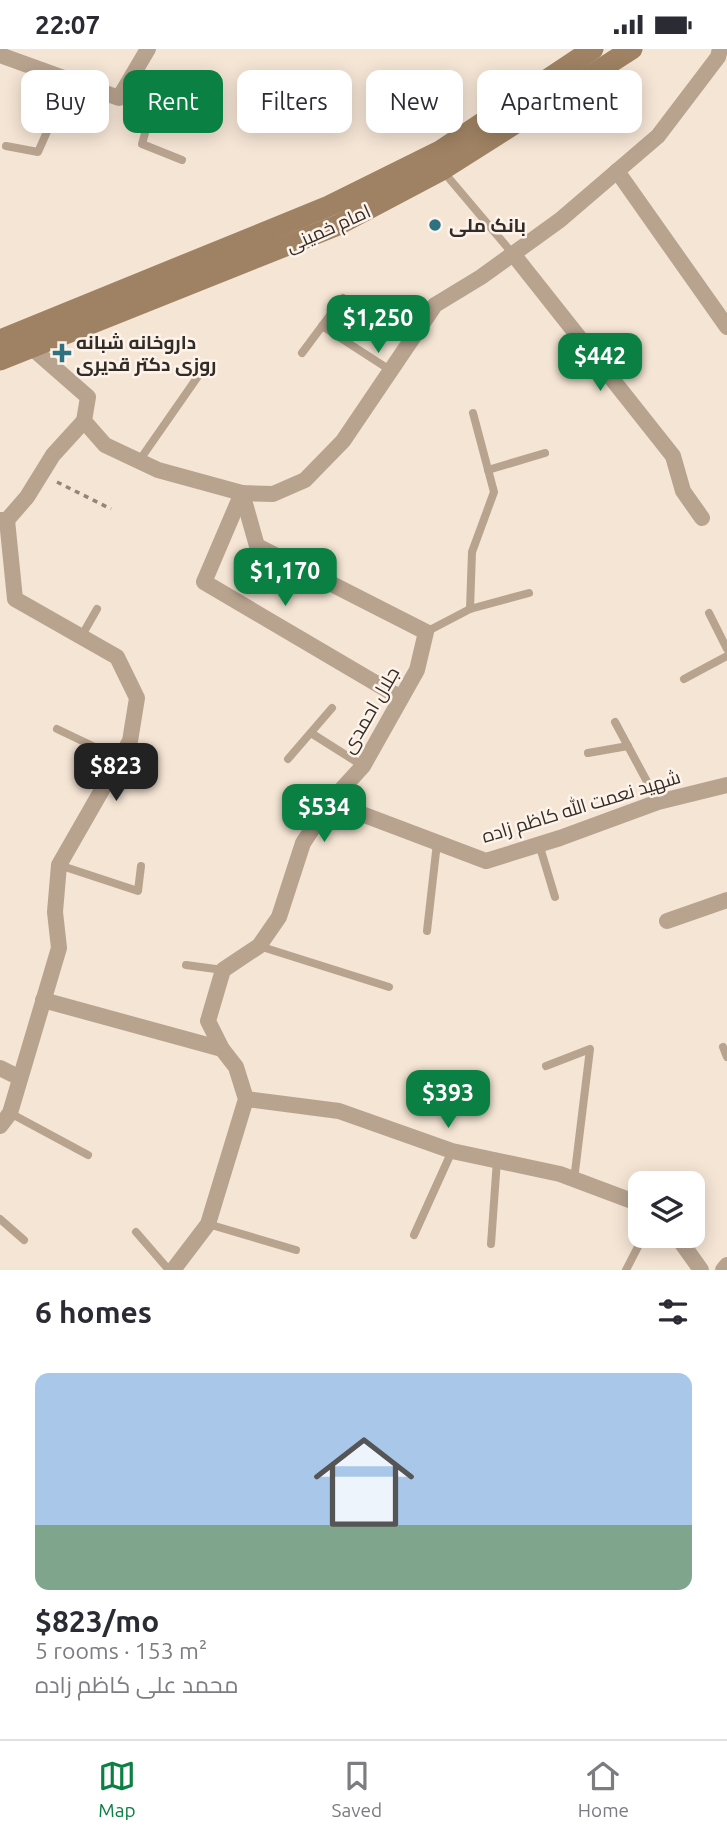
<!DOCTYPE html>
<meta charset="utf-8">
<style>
body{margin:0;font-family:Ubuntu,Cairo,sans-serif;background:#f2f2f3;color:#2b2b33;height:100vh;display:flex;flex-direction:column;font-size:26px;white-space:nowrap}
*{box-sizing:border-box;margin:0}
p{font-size:23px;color:#7c7c81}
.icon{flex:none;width:38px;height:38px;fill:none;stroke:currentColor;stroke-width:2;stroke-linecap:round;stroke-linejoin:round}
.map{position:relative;height:1221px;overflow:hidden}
.drawer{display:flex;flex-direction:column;background:#fff;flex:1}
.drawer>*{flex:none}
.top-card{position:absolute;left:21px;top:21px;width:686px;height:63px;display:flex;gap:14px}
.fabs{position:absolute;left:628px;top:1122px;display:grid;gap:14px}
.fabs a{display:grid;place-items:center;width:77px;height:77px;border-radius:14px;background:#fff;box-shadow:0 4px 18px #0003;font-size:35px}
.price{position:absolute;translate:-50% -60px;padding:0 16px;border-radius:14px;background:#0b8043;color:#fff;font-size:23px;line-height:46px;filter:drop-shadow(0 2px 4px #0008)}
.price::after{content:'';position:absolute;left:50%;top:42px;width:21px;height:16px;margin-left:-10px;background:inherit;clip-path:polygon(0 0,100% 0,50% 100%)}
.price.on{background:#222;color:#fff}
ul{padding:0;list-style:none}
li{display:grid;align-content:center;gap:14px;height:371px;padding:0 35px}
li+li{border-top:2px solid #e1e1e2}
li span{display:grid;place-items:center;height:217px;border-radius:14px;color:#555}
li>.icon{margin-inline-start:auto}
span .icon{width:126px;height:126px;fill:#fffc;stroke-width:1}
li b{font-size:30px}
h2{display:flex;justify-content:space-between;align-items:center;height:84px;padding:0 35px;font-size:30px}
.pill{padding:0 24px;border-radius:14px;background:#fff;box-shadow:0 4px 18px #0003;font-size:24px;line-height:63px}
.pill.on{background:#0b8043;color:#fff}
.status{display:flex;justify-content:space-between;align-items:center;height:49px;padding:0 35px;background:#fff;direction:ltr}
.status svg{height:19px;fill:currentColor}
.dock{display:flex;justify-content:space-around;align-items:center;height:98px;border-top:2px solid #e1e1e2;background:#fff;font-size:19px;color:#7c7c81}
.dock a{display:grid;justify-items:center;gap:4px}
.dock .on{color:#0b8043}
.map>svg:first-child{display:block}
</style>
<div class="status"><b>22:07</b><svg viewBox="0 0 49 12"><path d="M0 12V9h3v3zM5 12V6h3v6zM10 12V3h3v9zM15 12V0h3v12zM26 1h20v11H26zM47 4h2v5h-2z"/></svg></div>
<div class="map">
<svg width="727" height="1221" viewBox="0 0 727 1221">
<rect width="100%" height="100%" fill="#f5e5d5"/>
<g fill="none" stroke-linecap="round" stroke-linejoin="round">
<!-- path -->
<polyline stroke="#91867b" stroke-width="3.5" stroke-dasharray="5 5" stroke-linecap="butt" points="57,433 111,460"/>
<!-- lane -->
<g stroke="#b8a38f" stroke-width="8">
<polyline points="119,49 152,59 142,95 182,111"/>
<polyline points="6,97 38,103 70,31"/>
<polyline points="442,121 513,205"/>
<polyline points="322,277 390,321"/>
<polyline points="302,304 343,249"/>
<polyline points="139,412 201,323"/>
<polyline points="488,421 545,404"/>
<polyline points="470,560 472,503 494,443 473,364"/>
<polyline points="709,564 727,600"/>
<polyline points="426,583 470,560 529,544"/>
<polyline points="81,588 97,560"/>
<polyline points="684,630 727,607"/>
<polyline points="615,673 658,753"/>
<polyline points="57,680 120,710"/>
<polyline points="311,684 363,717"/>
<polyline points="588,704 628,697"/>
<polyline points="288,710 332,659"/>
<polyline points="539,795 555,848"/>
<polyline points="59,816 138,842 141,817"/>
<polyline points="427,882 437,794"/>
<polyline points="259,897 389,938"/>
<polyline points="186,916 223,921"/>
<polyline points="723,998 727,1008"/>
<polyline points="546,1017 590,1000 574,1131"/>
<polyline points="10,1064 88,1106"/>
<polyline points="0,1170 24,1191"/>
<polyline points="208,1175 296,1201"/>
<polyline points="136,1183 169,1221"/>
<polyline points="414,1186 452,1102"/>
<polyline points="491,1195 497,1111"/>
<polyline points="626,1221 644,1186"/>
</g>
<!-- street -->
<g stroke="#b8a38f" stroke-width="16">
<polyline points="0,6 119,49 148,0"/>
<polyline points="617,122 727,278"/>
<polyline points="513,205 673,407 683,442 702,469"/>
<polyline points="32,299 88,348 84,372 105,396 158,421 242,444 273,445 305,431 343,392 435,256 481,228 560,171 658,87 718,8 720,0"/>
<polyline points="242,444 204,533 401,649"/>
<polyline points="0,471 7,471 27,448 53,406 84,372"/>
<polyline points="330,753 486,812 560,789 658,753 727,736"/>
<polyline points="667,872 727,851"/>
<polyline points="43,951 222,1000"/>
<polyline points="0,1019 20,1029"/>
<polyline points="246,1050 339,1062 452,1102 560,1125 640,1155"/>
<polyline points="0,1077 10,1064 59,899 55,863 59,816 130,692 137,649 117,608 15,550 7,471"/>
<polyline points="676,1186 701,1221"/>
<polyline points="173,1221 208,1175 246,1050 236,1018 222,1000 208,972 223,921 259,897 279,868 303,794 330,753 363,717 417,621 426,583 257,497 242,444"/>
<polyline points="723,1221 727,1216"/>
</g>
<!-- secondary -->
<g stroke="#9f8263" stroke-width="21">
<polyline points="0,291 329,157 440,102 593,0"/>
<polyline points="0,311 338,176 442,121 632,0"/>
</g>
</g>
<!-- markers -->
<g fill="#2e7282" stroke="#fdf3ea" stroke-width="2.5">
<circle cx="435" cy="176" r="7"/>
<path d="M58.5 293.5h7v7h7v7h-7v7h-7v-7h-7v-7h7z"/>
</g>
<g text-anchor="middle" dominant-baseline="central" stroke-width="5" stroke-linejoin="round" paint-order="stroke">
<!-- poi labels -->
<g font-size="19" font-weight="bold" fill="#322c26" stroke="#fdf3ea" text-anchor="start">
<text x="449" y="176">بانک ملی</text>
<text x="76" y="293">داروخانه شبانه<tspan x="76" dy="22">روزی دکتر قدیری</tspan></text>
</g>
<!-- street labels -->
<g font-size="19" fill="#322c26" stroke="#fdf3ea">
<text transform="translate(328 179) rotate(-24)">امام خمینی</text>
<text transform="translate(370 661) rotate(-60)">جلال احمدی</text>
<text transform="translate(581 757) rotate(-17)">شهید نعمت الله کاظم زاده</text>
</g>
</g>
</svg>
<div class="fabs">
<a><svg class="icon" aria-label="layers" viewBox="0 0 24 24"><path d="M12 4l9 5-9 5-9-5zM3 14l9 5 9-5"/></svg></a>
</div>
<b class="price" style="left:378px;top:306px">$1,250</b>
<b class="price" style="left:600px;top:344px">$442</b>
<b class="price" style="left:285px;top:559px">$1,170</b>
<b class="price on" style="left:116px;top:754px">$823</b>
<b class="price" style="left:324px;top:795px">$534</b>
<b class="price" style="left:448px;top:1081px">$393</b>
<div class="top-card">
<a class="pill">Buy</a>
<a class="pill on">Rent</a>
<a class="pill">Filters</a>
<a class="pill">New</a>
<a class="pill">Apartment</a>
</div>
</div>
<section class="drawer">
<h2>6 homes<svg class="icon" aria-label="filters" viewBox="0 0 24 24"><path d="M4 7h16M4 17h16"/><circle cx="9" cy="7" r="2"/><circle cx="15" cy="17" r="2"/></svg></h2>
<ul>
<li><span style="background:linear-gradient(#a9c7e8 70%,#7fa58c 0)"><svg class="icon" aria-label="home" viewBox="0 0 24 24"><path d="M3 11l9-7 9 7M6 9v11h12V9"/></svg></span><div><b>$823/mo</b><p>5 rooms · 153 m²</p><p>محمد علی کاظم زاده</p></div></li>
</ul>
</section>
<nav class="dock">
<a class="on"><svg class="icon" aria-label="map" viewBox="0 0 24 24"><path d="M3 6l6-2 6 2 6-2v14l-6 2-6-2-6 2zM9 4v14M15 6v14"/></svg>Map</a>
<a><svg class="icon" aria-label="saved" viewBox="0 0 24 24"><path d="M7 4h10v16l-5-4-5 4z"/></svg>Saved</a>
<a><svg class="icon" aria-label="home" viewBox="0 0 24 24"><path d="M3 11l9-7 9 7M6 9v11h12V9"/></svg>Home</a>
</nav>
